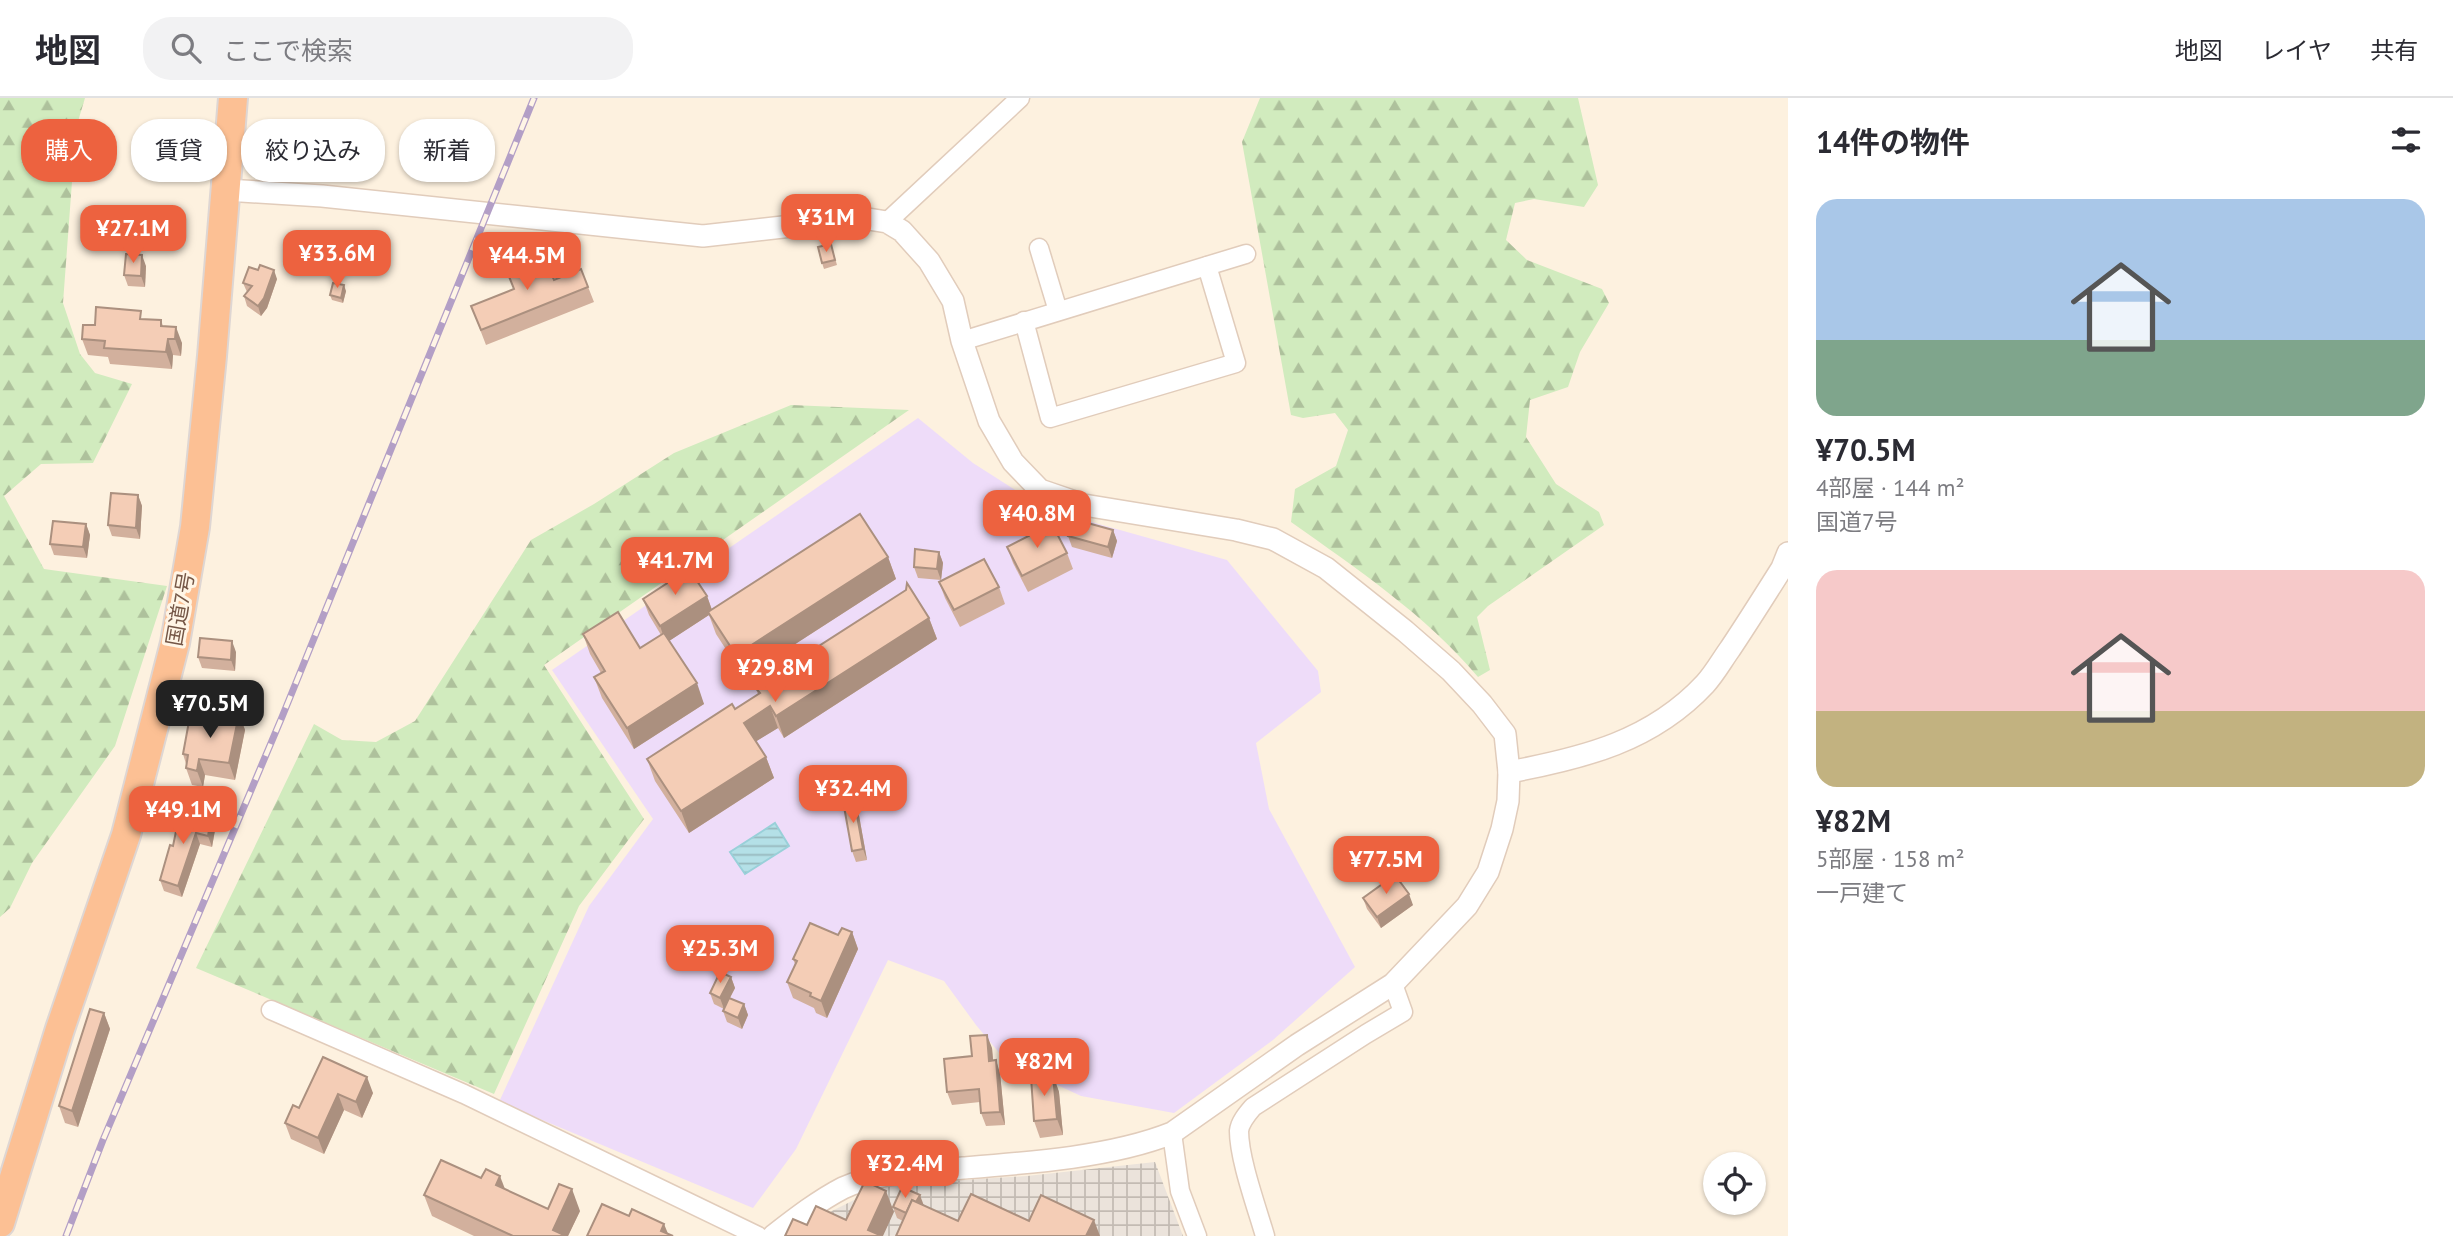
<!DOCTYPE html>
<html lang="ja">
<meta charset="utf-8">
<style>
body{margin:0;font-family:"PT Sans","Noto Sans JP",sans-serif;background:#f2f2f3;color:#2b2b33;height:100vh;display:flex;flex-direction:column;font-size:26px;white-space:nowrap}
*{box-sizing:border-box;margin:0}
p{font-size:23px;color:#7c7c81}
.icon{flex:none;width:38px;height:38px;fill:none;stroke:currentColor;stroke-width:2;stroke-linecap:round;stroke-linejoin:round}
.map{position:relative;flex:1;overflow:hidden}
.sheet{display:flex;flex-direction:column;background:#fff;width:665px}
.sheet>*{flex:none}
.guide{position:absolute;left:21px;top:21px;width:665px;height:63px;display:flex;gap:14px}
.fabs{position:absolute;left:1703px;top:1054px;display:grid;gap:14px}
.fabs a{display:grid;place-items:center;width:63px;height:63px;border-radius:50%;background:#fff;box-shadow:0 2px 5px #0004;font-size:35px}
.price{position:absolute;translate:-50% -60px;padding:0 16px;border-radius:14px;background:#ed623f;color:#fff;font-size:23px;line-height:46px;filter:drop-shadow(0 2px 4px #0008)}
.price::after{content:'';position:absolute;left:50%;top:42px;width:21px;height:16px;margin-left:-10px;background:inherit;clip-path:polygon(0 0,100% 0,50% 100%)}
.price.current{background:#222;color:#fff}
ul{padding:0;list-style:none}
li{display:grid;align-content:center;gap:14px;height:371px;padding:0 28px}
li span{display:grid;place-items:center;height:217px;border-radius:21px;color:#555}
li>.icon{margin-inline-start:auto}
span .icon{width:126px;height:126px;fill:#fffc;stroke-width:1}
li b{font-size:30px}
h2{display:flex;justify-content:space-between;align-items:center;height:84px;padding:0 28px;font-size:30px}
.tag{padding:0 24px;border-radius:28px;background:#fff;box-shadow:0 2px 5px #0004;font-size:24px;line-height:63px}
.tag.current{background:#ed623f;color:#fff}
header{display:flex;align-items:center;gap:42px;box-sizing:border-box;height:98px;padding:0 35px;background:#fff;border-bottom:2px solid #e1e1e2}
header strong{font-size:33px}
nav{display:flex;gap:38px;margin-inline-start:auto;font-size:24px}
.search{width:490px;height:63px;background:#f2f2f3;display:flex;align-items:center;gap:18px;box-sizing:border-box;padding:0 24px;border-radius:28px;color:#7c7c81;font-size:26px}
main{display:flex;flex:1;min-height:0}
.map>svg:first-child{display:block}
</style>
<header>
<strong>地図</strong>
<div class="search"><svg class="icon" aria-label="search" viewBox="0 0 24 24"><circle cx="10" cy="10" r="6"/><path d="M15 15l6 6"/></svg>ここで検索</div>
<nav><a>地図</a><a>レイヤ</a><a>共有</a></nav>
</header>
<main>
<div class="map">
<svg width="1788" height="1138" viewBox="0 0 1788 1138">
<defs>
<pattern id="industrial-grid" width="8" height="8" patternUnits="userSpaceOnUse" patternTransform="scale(1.75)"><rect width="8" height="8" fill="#ebe3db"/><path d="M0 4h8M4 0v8" fill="none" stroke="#c3bbb3"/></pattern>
<pattern id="forest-firs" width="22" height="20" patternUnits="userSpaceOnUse" patternTransform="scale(1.75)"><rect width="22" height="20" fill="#d1ebbe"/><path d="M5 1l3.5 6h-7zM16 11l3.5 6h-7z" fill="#aec19c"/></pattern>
<pattern id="water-rules" width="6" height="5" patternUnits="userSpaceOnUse" patternTransform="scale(1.75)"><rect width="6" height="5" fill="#b4e0e7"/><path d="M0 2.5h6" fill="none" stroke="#97b8bd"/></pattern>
</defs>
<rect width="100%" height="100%" fill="#fdf1df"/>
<!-- industrial -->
<polygon fill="url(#industrial-grid)" points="1155,1064 1183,1138 796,1138 810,1124 884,1087 1027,1078"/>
<!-- education -->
<polygon fill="#eedcf9" points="918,320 973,365 1045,411 1227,462 1318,573 1321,594 1256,645 1269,711 1355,869 1273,942 1174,1015 1081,998 1006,963 976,927 944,883 888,862 796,1051 753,1110 499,1004 589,808 653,721 552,572"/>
<!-- forest -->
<g fill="url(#forest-firs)">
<polygon points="0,0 85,0 76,30 63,205 80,256 95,275 132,286 93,365 41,366 4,398 44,471 167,488 115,648 32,765 10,810 0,819"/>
<path d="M1260 0H1578L1598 87 1584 109 1534 101 1515 105 1506 142 1527 162 1602 191 1609 205 1580 254 1568 289 1530 302 1526 339 1556 386 1599 414 1604 427 1488 508 1477 519 1490 572 1478 579C1426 517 1357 471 1291 424L1295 391 1336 368 1348 332 1335 315 1303 320 1291 317 1242 44Z"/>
<polygon points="791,307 909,312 544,567 644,721 579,808 494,996 196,870 314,626 342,642 376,644 415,623 531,442 594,406 674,355"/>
</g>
<!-- water -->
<polygon fill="url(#water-rules)" stroke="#99d0d9" stroke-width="2" points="775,725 789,748 745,776 730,754"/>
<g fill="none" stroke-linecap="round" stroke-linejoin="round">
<!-- minor casing -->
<g stroke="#e1ccbb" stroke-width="21">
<g id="minor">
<polyline points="887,124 1020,0"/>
<polyline points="1039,150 1058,213"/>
<polyline points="1024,223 1050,320 1236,265 1207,168"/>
<polyline points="962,243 1246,156"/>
<polyline points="271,912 464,996 758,1138"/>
<polyline points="1172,1035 1180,1093 1197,1138"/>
<path d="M1265 1138C1257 1110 1239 1061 1239 1033 1240 1024 1247 1016 1253 1009L1366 936 1403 914 1393 886"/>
</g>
</g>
<!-- tertiary casing -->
<g stroke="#e1ccbb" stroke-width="24">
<g id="tertiary">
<path d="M226 92 322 98 703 138 862 120 887 124 902 133 929 163 953 203 962 243 989 323 1013 364 1040 392 1084 407 1236 432 1273 441 1326 470 1405 533 1451 573 1482 606 1505 636 1509 674 1508 703 1502 731 1488 774 1467 808 1393 886 1297 947 1172 1035C1112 1059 1028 1065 963 1070 924 1074 880 1073 843 1090 818 1103 795 1121 773 1138"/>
<path d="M1509 674C1584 660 1652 643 1705 586 1715 575 1722 562 1730 551 1748 524 1765 497 1782 470L1788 455"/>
</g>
</g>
<!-- trunk casing -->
<g stroke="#ded6d3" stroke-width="32">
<polyline id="trunk" points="0,1125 60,931 126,737 175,545 195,429 212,258 233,0"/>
</g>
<!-- minor -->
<use href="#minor" stroke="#fff" stroke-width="18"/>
<!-- tertiary -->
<use href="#tertiary" stroke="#fff" stroke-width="21"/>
<!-- trunk -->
<use href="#trunk" stroke="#fcc094" stroke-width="28"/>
<!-- rail casing -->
<g stroke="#b39fc6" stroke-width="7">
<polyline id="rail" points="66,1138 103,1042 282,619 534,0"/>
</g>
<!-- rail -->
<use href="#rail" stroke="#fff5e6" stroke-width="4.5" stroke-dasharray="13" stroke-linecap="butt"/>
</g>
<!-- wall -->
<g fill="#d2b09d">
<polygon points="831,146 837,167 824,171 822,165"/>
<polygon points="146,168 145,189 128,188 124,177"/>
<polygon points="506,171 554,182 581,171 594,204 486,247 471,208 514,191"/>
<polygon points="277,181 267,210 261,218 247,208 244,198 247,194 243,185"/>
<polygon points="346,193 343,205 332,202 330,197"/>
<polygon points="144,221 161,222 163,228 182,245 181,258 173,257 172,271 110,266 108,259 88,257 82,241 95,227"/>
<polygon points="138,397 142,408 140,441 112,438 108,427"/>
<polygon points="86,426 90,437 87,460 54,457 50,446"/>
<polygon points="1113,432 1117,443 1112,460 1072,449 1068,438"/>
<polygon points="1007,449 1067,455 1073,471 1028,494 1013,465"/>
<polygon points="939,454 943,465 941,482 918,480 914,469"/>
<polygon points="888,459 896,481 744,579 716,536 709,517 669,543 704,606 634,651 602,600 594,579 601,575 590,556 583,536 640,550 661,537 649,517 643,501 707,498 712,512"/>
<polygon points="939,484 999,489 1005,506 960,529 945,500"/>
<polygon points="929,520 937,541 784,640 778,630 756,643 766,659 774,680 689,735 655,683 647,661 735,611 758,596 755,589"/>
<polygon points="236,554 235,573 202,570 198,559"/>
<polygon points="233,597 230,614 239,616 245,632 235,682 205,677 203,689 192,687 186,670 186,666 183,656 226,625 228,615 205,612 201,601"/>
<polygon points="858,712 867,762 856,764 852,753"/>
<polygon points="211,721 215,732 212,749 200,746 182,799 164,793 160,782 173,748"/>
<polygon points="1363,800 1413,807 1381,830 1367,811"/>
<polygon points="852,834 858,851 827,920 816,915 814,910 793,900 787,884 795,866 793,861 838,837"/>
<polygon points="731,879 735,890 730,900 744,906 748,917 742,931 727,924 723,913 724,911 714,906 710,895"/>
<polygon points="104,915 110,931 78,1029 65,1025 59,1008"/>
<polygon points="992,950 993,962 1000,975 1005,1027 986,1028 981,1015 980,1004 952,1007 947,994 972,958"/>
<polygon points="323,959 373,995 362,1020 344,1012 324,1056 291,1041 285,1025 299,1010"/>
<polygon points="1053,977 1059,994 1063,1037 1040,1040 1034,1023"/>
<polygon points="505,1091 548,1111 580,1113 568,1138 474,1138 432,1118 424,1097"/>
<polygon points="923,1107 958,1123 1029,1123 1100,1138 903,1123 897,1120 893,1109"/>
</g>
<!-- shaded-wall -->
<g fill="#ab907f">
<polygon points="142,157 146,168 145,189 141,178"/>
<polygon points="274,172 277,181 267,210 261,218 258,208"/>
<polygon points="344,187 346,193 343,205 341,200"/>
<polygon points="176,229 182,245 181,258 175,241"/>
<polygon points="168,241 173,257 172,271 166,254"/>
<polygon points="138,397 142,408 140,441 136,430"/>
<polygon points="86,426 90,437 87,460 83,449"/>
<polygon points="1113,432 1117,443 1112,460 1108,449"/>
<polygon points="939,454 943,465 941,482 937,471"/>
<polygon points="888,459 896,481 744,579 736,557"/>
<polygon points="707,498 713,515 708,514 709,517 666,545 660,528"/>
<polygon points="929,520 937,541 784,640 776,618"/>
<polygon points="232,543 236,554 235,573 231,562"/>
<polygon points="697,585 704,606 634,651 627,630"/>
<polygon points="229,586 233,597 230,615 226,604"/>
<polygon points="770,608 778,630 752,646 744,625"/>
<polygon points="239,616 245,632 235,682 229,665"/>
<polygon points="766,659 774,680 689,735 681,713"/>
<polygon points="199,661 205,677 203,689 197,673"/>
<polygon points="854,701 858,712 867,762 863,751"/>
<polygon points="211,721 215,732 212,749 208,738"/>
<polygon points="196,735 200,746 182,799 178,788"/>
<polygon points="1409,796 1413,807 1381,830 1377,819"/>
<polygon points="852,834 858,851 827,920 821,903"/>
<polygon points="731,879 735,890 724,911 720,900"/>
<polygon points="744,906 748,917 742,931 738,920"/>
<polygon points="104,915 110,931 78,1029 72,1013"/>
<polygon points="987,937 992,950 994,975 989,963"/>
<polygon points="996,962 1000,975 1005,1027 1000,1014"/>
<polygon points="1053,977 1059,994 1063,1037 1057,1021"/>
<polygon points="367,979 373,995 362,1020 356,1004"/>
<polygon points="338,996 344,1012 324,1056 318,1040"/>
<polygon points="500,1078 508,1099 496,1087"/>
<polygon points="572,1091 580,1113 568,1138 555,1138 553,1132"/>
<polygon points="886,1093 894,1114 883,1138 870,1138 868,1132"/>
<polygon points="920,1097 924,1108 910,1117"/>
<polygon points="1094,1122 1100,1138 1086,1138"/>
<polygon points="664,1126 669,1138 661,1133"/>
</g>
<!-- building -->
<g fill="#f4cdb6" stroke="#ab907f" stroke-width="2">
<polygon points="831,146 835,162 822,165 818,149"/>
<polygon points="126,156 142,157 141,178 124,177"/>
<polygon points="543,156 554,182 581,171 588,189 481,232 471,208 514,191 506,171"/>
<polygon points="260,167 274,172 264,200 258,208 244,198 252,188 243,185 249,169 258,172"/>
<polygon points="333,185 344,187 341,200 330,197"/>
<polygon points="96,209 141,213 140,221 161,222 161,228 176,229 175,241 168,241 166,254 104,250 105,243 82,241 83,227 95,227"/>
<polygon points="111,395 138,397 136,430 108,427"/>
<polygon points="860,416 888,459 736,557 708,514"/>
<polygon points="1073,421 1113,432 1108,449 1068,438"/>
<polygon points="53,423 86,426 83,449 50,446"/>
<polygon points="1052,426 1067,455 1022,478 1007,449"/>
<polygon points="915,451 939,454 937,471 914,469"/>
<polygon points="984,461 999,489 954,512 939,484"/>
<polygon points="689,471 707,498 660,528 643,501"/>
<polygon points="907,485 929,520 776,618 770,608 744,625 766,659 681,713 647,661 732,606 735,611 760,595 755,589 906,492"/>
<polygon points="618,514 640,550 664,535 697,585 627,630 594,579 605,573 583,536"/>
<polygon points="200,540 232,543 231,562 198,559"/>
<polygon points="204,583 229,586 226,604 201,601"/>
<polygon points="228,614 239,616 229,665 199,661 197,673 186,670 188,657 183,656 190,618 226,625"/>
<polygon points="854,701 863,751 852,753 843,703"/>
<polygon points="180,714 211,721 208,738 196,735 178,788 160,782 170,747 173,748"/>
<polygon points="1395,777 1409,796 1377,819 1363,800"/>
<polygon points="810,825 838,837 842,830 852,834 821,903 810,898 811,895 787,884 797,863 793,861"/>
<polygon points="720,874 731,879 720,900 710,895"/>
<polygon points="729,900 744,906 738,920 723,913"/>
<polygon points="90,911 104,915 72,1013 59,1008"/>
<polygon points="987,937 989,963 996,962 1000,1014 981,1015 979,991 947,994 944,961 972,958 970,938"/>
<polygon points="323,959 367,979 356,1004 338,996 318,1040 285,1025 293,1007 299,1010"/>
<polygon points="1053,977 1057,1021 1034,1023 1031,979"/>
<polygon points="441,1062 481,1080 486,1071 500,1078 496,1087 548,1111 559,1086 572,1091 553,1132 566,1138 513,1138 424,1097"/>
<polygon points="865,1083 886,1093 868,1132 882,1138 785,1138 793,1121 807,1127 816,1108 846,1122"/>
<polygon points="902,1089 920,1097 916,1104 912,1102 906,1115 893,1109"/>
<polygon points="971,1096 1029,1123 1041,1097 1094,1122 1086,1138 896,1138 912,1102 958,1123"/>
<polygon points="602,1106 629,1118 632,1111 664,1126 661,1133 673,1138 587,1138"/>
</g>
<g text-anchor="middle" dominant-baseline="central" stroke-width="6" stroke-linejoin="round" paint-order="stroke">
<!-- street labels -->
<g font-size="21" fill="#745646" stroke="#fff5e6">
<text transform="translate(180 511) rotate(-80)">国道7号</text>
</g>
</g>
</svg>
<div class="fabs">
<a><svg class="icon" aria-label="locate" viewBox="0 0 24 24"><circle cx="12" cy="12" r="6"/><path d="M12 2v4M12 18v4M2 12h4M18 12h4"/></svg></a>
</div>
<b class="price" style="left:826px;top:156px">¥31M</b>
<b class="price" style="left:133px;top:167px">¥27.1M</b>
<b class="price" style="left:337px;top:192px">¥33.6M</b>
<b class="price" style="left:527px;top:194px">¥44.5M</b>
<b class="price" style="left:1037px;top:452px">¥40.8M</b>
<b class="price" style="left:675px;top:499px">¥41.7M</b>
<b class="price" style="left:775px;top:606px">¥29.8M</b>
<b class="price current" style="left:210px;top:642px">¥70.5M</b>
<b class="price" style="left:853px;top:727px">¥32.4M</b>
<b class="price" style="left:183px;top:748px">¥49.1M</b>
<b class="price" style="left:1386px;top:798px">¥77.5M</b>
<b class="price" style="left:720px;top:887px">¥25.3M</b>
<b class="price" style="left:1044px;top:1000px">¥82M</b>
<b class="price" style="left:905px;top:1102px">¥32.4M</b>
<div class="guide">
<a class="tag current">購入</a>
<a class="tag">賃貸</a>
<a class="tag">絞り込み</a>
<a class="tag">新着</a>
</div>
</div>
<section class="sheet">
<h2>14件の物件<svg class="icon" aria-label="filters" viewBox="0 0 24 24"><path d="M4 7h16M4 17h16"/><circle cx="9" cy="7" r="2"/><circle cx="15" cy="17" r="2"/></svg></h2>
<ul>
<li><span style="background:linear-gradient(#a9c7e8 65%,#7fa58c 0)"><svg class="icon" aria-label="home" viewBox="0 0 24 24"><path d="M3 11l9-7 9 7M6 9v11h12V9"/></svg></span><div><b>¥70.5M</b><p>4部屋 · 144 m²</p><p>国道7号</p></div></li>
<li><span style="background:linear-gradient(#f6c9c9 65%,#c2b280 0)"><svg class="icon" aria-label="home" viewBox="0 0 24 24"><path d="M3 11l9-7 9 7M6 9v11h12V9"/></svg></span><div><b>¥82M</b><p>5部屋 · 158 m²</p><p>一戸建て</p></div></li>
</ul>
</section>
</main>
